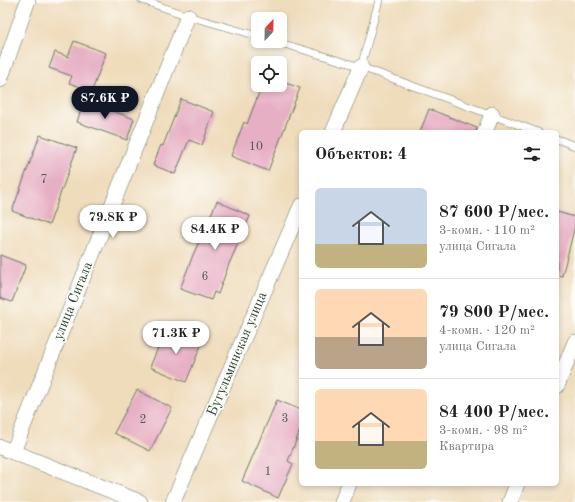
<!DOCTYPE html>
<html lang="ru">
<meta charset="utf-8">
<style>
body{margin:0;font-family:"Old Standard TT",serif;background:#f2f2f2;color:#222;height:100vh;display:flex;flex-direction:column;font-size:15px;white-space:nowrap}
*{box-sizing:border-box;margin:0}
p{font-size:13px;color:#767676}
.icon{flex:none;width:22px;height:22px;fill:none;stroke:currentColor;stroke-width:2;stroke-linecap:round;stroke-linejoin:round}
.map{position:relative;flex:1;overflow:hidden}
.sheet{position:absolute;left:299px;top:130px;width:260px;height:356px;display:flex;flex-direction:column;background:#fff;border-radius:6px;box-shadow:0 2px 6px #0003}
.sheet>*{flex:none}
.needle{width:26px;rotate:22deg}
.fabs{position:absolute;left:251px;top:12px;display:grid;gap:8px}
.fabs a{display:grid;place-items:center;width:36px;height:36px;border-radius:6px;background:#fff;box-shadow:0 2px 6px #0003;font-size:20px}
.price{position:absolute;translate:-50% -34px;padding:0 9px;border-radius:14px;background:#fff;color:#222;font-size:13px;line-height:26px;filter:drop-shadow(0 1px 2px #0008)}
.price::after{content:'';position:absolute;left:50%;top:24px;width:12px;height:9px;margin-left:-6px;background:inherit;clip-path:polygon(0 0,100% 0,50% 100%)}
.price.on{background:#111827;color:#fff}
ul{padding:0;list-style:none}
li{display:flex;align-items:center;gap:12px;height:100px;padding:0 16px}
li+li{border-top:1px solid #e0e0e0}
li span{display:grid;place-items:center;flex:none;width:112px;height:80px;border-radius:6px;color:#555}
li>.icon{margin-inline-start:auto}
span .icon{width:48px;height:48px;fill:#fffc;stroke-width:1}
li b{font-size:17px}
h2{display:flex;justify-content:space-between;align-items:center;height:48px;padding:0 16px;font-size:17px}
.map>svg:first-child{display:block}
</style>
<div class="map">
<svg width="575" height="502" viewBox="0 0 575 502">
<rect width="100%" height="100%" fill="#fdfcf7"/>
<filter id="ink" filterUnits="userSpaceOnUse"><feTurbulence type="fractalNoise" baseFrequency=".025" numOctaves="2"/><feDisplacementMap in="SourceGraphic" scale="8" xChannelSelector="R" yChannelSelector="G"/><feConvolveMatrix kernelMatrix="1 2 1 2 8 2 1 2 1" color-interpolation-filters="sRGB"/></filter>
<filter id="wash" filterUnits="userSpaceOnUse"><feTurbulence type="fractalNoise" baseFrequency=".012" numOctaves="4" result="noise"/><feDisplacementMap in="SourceGraphic" scale="16" xChannelSelector="R" yChannelSelector="G"/><feGaussianBlur stdDeviation="0.9" result="paint"/><feColorMatrix in="noise" values="0 0 0 0 0 0 0 0 0 0 0 0 0 0 0 0 0 1.4 0 .05"/><feComposite in="paint" operator="in"/></filter>
<g filter="url(#wash)">
<rect width="100%" height="100%" fill="#efdcbb"/>
<g id="blocks">
<!-- building -->
<g fill="#e7afc4">
<polygon points="74,41 106,53 92,91 69,83 72,76 49,68 55,52 68,57"/>
<polygon points="280,81 300,88 268,171 231,156 244,122 247,124 262,85 280,85"/>
<polygon points="181,99 214,112 202,145 189,140 175,174 153,165 161,145 163,146"/>
<polygon points="84,100 134,119 127,140 77,122"/>
<polygon points="429,109 477,128 476,132 420,132"/>
<polygon points="40,135 77,148 49,225 12,211"/>
<polygon points="217,201 250,216 229,264 218,294 214,292 211,300 180,289 193,255"/>
<polygon points="557,212 575,217 575,226 562,276 557,275"/>
<polygon points="0,255 26,265 12,302 0,298"/>
<polygon points="166,328 202,343 186,382 150,367"/>
<polygon points="137,390 172,408 150,451 114,433"/>
<polygon points="277,400 301,410 301,428 288,461 293,464 278,498 242,481"/>
</g>
</g>
</g>
<g filter="url(#ink)">
<use href="#blocks" fill-opacity="0" stroke="#687563" stroke-width="1"/>
<g fill="none" stroke-linecap="round" stroke-linejoin="round">
<!-- service casing -->
<g stroke="#687563" stroke-width="8">
<g id="service">
<polyline points="142,0 188,16 258,36"/>
<polyline points="274,41 361,67 538,132"/>
<polyline points="361,67 379,0"/>
<polyline points="557,139 575,146"/>
</g>
</g>
<!-- minor casing -->
<g stroke="#687563" stroke-width="16">
<g id="minor">
<polyline points="0,80 28,0"/>
<polyline points="333,132 361,67"/>
<polyline points="485,132 492,114"/>
<polyline points="557,386 575,342"/>
<polyline points="0,447 140,502"/>
<polyline points="13,452 188,16"/>
<polyline points="173,502 301,206"/>
<polyline points="342,502 349,484"/>
<polyline points="510,502 517,484"/>
</g>
</g>
<!-- service -->
<use href="#service" stroke="#fff" stroke-width="7"/>
<!-- minor -->
<use href="#minor" stroke="#fff" stroke-width="15"/>
</g>
</g>
<g text-anchor="middle" dominant-baseline="central" stroke-width="3.5" stroke-linejoin="round" paint-order="stroke">
<!-- number labels -->
<g font-size="12" fill="#515a58">
<text x="256" y="147">10</text>
<text x="44" y="180">7</text>
<text x="205" y="277">6</text>
<text x="285" y="419">3</text>
<text x="143" y="420">2</text>
<text x="268" y="472">1</text>
</g>
<!-- street labels -->
<g font-size="14" fill="#1f3d34" stroke="#fdfcf7">
<text transform="translate(73 301) rotate(-68)">улица Сигала</text>
<text transform="translate(237 354) rotate(-67)">Бугульминская улица</text>
</g>
</g>
</svg>
<div class="fabs">
<a><svg class="needle" viewBox="-14 -14 28 28"><path d="M0-13l5 13h-10z" fill="#e53935"/><path d="M0 13l5-13h-10z" fill="#767676"/></svg></a>
<a><svg class="icon" aria-label="locate" viewBox="0 0 24 24"><circle cx="12" cy="12" r="6"/><path d="M12 2v4M12 18v4M2 12h4M18 12h4"/></svg></a>
</div>
<b class="price on" style="left:105px;top:120px">87.6K ₽</b>
<b class="price" style="left:113px;top:239px">79.8K ₽</b>
<b class="price" style="left:215px;top:251px">84.4K ₽</b>
<b class="price" style="left:176px;top:355px">71.3K ₽</b>
<section class="sheet">
<h2>Объектов: 4<svg class="icon" aria-label="filters" viewBox="0 0 24 24"><path d="M4 7h16M4 17h16"/><circle cx="9" cy="7" r="2"/><circle cx="15" cy="17" r="2"/></svg></h2>
<ul>
<li><span style="background:linear-gradient(#c9d6e8 70%,#c2b280 0)"><svg class="icon" aria-label="home" viewBox="0 0 24 24"><path d="M3 11l9-7 9 7M6 9v11h12V9"/></svg></span><div><b>87 600 ₽/мес.</b><p>3-комн. · 110 m²</p><p>улица Сигала</p></div></li>
<li><span style="background:linear-gradient(#ffd9b3 60%,#b9a48a 0)"><svg class="icon" aria-label="home" viewBox="0 0 24 24"><path d="M3 11l9-7 9 7M6 9v11h12V9"/></svg></span><div><b>79 800 ₽/мес.</b><p>4-комн. · 120 m²</p><p>улица Сигала</p></div></li>
<li><span style="background:linear-gradient(#ffd9b3 65%,#c2b280 0)"><svg class="icon" aria-label="home" viewBox="0 0 24 24"><path d="M3 11l9-7 9 7M6 9v11h12V9"/></svg></span><div><b>84 400 ₽/мес.</b><p>3-комн. · 98 m²</p><p>Квартира</p></div></li>
</ul>
</section>
</div>
